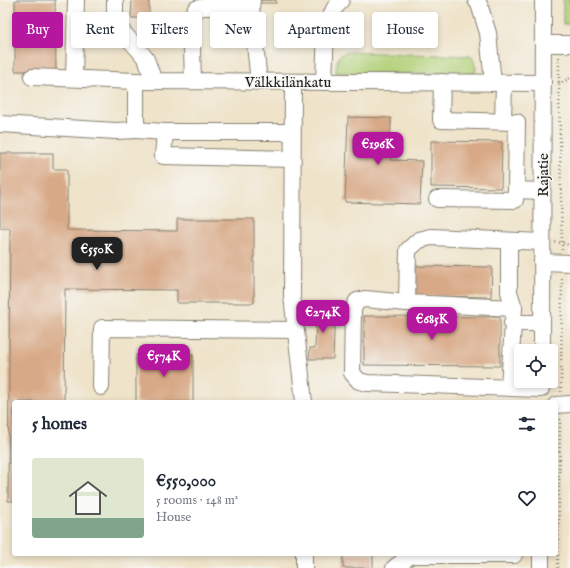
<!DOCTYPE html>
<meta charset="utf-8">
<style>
body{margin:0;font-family:"IM FELL English",serif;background:#f2f2f3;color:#1f2937;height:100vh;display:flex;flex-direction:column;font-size:15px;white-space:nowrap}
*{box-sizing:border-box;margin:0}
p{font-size:13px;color:#747a83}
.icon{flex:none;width:22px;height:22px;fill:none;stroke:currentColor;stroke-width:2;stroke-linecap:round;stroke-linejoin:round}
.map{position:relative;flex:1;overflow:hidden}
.details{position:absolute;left:12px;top:400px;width:546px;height:156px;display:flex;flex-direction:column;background:#fff;border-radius:4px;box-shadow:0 2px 6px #0003}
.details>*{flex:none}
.hud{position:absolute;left:12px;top:12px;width:546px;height:36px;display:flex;gap:8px}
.controls{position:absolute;left:514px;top:344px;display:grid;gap:8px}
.controls a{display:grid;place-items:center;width:44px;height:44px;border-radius:4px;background:#fff;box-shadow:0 2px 6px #0003;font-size:20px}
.price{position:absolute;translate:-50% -34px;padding:0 9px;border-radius:8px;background:#b5179e;color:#fff;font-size:13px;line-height:26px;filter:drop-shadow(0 1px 2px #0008)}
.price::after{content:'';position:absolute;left:50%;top:24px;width:12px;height:9px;margin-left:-6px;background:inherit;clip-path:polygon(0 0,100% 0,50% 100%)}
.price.selected{background:#222;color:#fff}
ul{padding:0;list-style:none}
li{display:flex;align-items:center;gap:12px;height:100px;padding:0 20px}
li span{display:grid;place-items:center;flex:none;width:112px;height:80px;border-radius:4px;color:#555}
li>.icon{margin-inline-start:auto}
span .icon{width:48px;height:48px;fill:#fffc;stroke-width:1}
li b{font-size:17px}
h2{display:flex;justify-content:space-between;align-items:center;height:48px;padding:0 20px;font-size:17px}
.pill{padding:0 14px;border-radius:4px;background:#fff;box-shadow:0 2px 6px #0003;font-size:14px;line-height:36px}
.pill.selected{background:#b5179e;color:#fff}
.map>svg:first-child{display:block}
</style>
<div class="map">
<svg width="570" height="568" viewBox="0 0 570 568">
<rect width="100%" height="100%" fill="#f6f6f2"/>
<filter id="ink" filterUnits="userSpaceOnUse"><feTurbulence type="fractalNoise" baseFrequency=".025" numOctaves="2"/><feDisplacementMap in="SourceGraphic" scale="8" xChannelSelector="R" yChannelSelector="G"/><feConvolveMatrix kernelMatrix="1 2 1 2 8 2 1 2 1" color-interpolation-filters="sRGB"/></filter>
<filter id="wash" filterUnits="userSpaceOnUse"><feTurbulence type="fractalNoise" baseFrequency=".012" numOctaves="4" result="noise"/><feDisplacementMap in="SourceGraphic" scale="16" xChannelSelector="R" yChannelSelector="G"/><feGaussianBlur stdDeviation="0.9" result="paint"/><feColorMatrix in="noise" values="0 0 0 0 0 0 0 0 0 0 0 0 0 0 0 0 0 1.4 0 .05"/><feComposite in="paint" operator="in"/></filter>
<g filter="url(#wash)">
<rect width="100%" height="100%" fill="#efe3c9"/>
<!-- green -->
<g fill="#b1d077" stroke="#66764a">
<rect x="563" y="0" width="7" height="24"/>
<polygon points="348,52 472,56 476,68 475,74 336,73 337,61 340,55"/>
</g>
<g id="blocks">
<!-- building -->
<g fill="#d8a986">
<polygon points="15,0 55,0 56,71 15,71"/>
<polygon points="132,0 149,0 149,18 131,18"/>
<rect x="258" y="0" width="18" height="3"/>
<polygon points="348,117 391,118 390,160 422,161 420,204 345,202"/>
<polygon points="431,141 502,142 501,188 431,187"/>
<polygon points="0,153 53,153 53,169 67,169 67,230 177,231 177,219 254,219 254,303 177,303 177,290 65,289 64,402 14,402 14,501 8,501 10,228 0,228"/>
<polygon points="414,266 492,267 491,297 413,296"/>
<polygon points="310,309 335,310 333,359 309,359 310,348 315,348 316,320 310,320"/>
<polygon points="364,316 500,317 500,366 364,365"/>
<rect x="136" y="355" width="57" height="47"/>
<rect x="343" y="554" width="30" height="14"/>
</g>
</g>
</g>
<g filter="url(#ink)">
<use href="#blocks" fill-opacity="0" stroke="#868072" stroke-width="1"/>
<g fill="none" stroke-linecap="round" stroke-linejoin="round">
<!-- minor casing -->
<g stroke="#868072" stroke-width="18">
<g id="minor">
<polyline points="115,0 115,17 118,27 138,49 146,59 154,81"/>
<polyline points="252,0 251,7 259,82"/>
<polyline points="476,0 479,4 488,33 493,83"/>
<polyline points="543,44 570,44"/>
<polyline points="32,77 136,81 543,83"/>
<polyline points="74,78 76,0"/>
<polyline points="193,81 191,17 196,9 204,7 251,7"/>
<polyline points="293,82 292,296 304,402"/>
<polyline points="324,82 326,28 334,9 341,0"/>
<polyline points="442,82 441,120 517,122 516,190 542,191"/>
<polyline points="503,121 504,83"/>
<polyline points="0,124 116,131 136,130 136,81"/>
<polyline points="136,130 165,132"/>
<polyline points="292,159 163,156 165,132 292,132"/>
<polyline points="437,199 515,200 516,190"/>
<polyline points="509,241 509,292 514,308 509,387"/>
<polyline points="542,262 570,263"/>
<polyline points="407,303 365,299 357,301 353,309 352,373 359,381 368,383 541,389"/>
<polyline points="514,308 407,303 408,250 419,240 431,237 542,242"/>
<polyline points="512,323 542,323"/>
<polyline points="542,351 543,0"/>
<polyline points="101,387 102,328 295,330"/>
<polyline points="556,405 570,404"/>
<polyline points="304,568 304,554"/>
<polyline points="394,568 411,555 514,555 514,554"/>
<polyline points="541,568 541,554"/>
</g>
</g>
<!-- path -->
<g stroke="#868072" stroke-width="2.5" stroke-dasharray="1 3" stroke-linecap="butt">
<polyline points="559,57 559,83 562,250"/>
<polyline points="558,83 563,82 570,78"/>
<polyline points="555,242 562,243 570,245"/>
<polyline points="561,392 562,277"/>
<polyline points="558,568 560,419"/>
</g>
<!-- minor -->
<use href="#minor" stroke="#fff" stroke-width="16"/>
</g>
</g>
<g text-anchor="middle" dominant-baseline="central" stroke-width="3" stroke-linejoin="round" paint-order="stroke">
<!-- street labels -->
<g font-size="15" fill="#1c1c1c" stroke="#f6f6f2">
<text x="288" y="82">Välkkilänkatu</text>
<text transform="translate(543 175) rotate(-90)">Rajatie</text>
</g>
</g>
</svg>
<div class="controls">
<a><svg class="icon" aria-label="locate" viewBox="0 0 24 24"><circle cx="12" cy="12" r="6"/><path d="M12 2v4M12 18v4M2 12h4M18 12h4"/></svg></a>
</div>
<b class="price" style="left:378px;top:166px">€196K</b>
<b class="price selected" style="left:97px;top:271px">€550K</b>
<b class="price" style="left:323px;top:334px">€274K</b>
<b class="price" style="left:432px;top:341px">€685K</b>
<b class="price" style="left:164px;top:378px">€574K</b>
<div class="hud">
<a class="pill selected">Buy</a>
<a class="pill">Rent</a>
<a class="pill">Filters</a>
<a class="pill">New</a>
<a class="pill">Apartment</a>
<a class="pill">House</a>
</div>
<section class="details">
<h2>5 homes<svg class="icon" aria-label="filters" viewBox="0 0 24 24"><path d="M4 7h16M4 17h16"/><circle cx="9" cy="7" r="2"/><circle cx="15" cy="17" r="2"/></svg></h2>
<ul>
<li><span style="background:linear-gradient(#dfe7d0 75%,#7fa58c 0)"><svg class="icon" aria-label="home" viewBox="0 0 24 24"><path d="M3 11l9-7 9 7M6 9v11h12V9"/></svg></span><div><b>€550,000</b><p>5 rooms · 148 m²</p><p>House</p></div><svg class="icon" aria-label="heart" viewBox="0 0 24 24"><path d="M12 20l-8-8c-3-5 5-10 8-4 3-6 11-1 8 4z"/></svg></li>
</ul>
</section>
</div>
